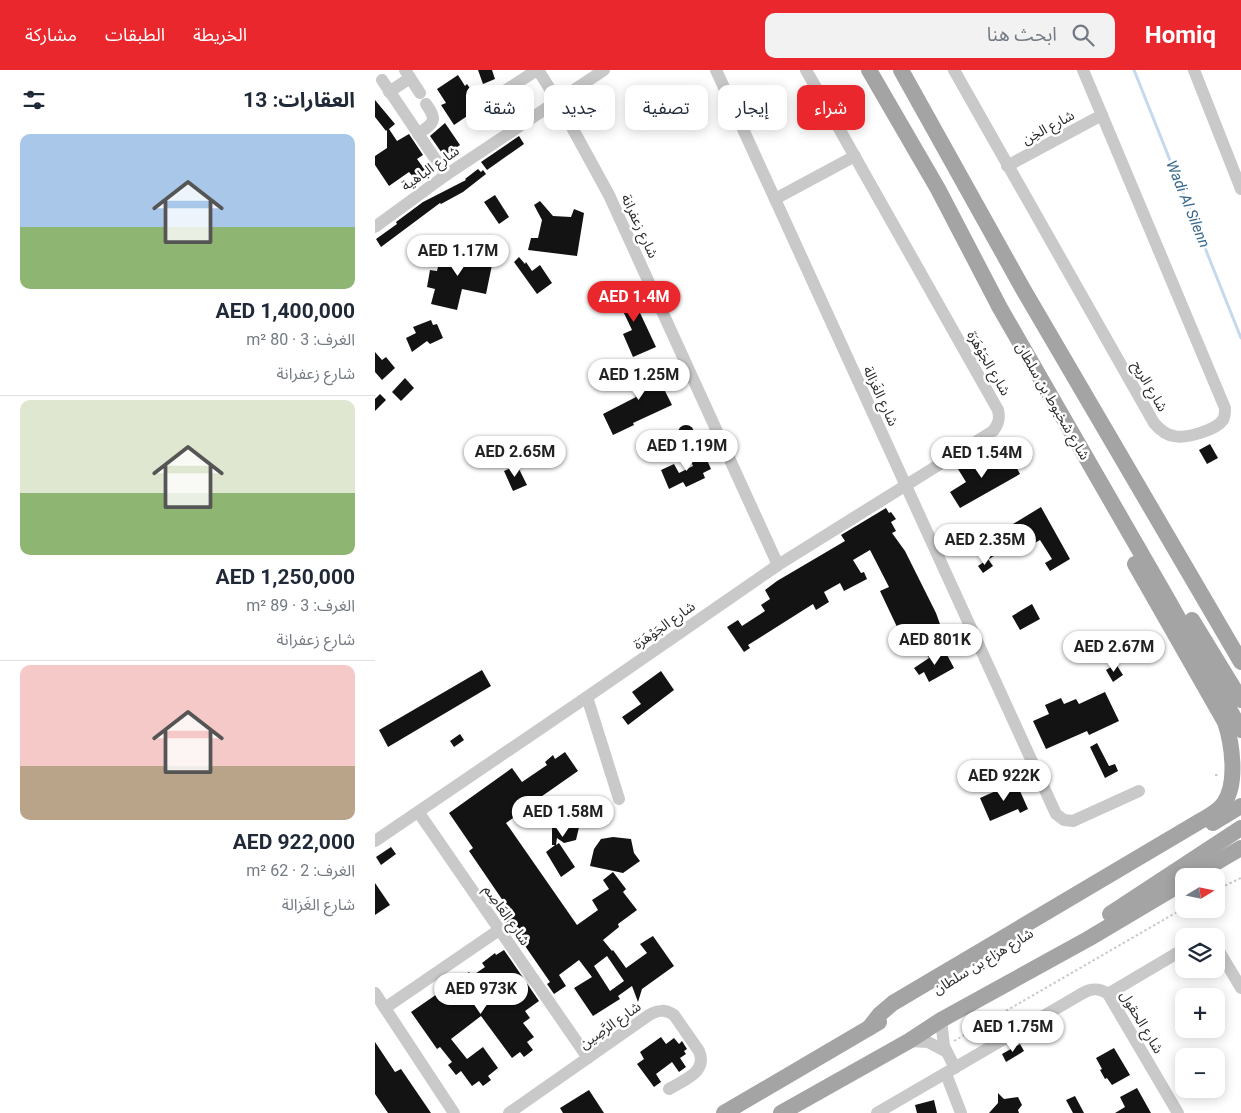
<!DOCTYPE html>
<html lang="ar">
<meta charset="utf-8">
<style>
body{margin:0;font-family:Roboto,"Noto Sans Arabic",sans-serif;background:#f2f2f3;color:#1f2937;direction:rtl;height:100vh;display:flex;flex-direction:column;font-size:19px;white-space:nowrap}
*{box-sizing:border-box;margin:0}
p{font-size:16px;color:#747a83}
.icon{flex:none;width:28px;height:28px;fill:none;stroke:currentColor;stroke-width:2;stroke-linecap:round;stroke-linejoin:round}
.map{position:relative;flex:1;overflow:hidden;direction:ltr}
.drawer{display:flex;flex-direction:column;background:#fff;width:375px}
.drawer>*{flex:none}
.top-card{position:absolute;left:15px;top:15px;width:475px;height:45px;direction:rtl;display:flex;gap:10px}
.needle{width:32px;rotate:80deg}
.fabs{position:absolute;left:800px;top:798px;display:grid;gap:10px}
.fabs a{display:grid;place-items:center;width:50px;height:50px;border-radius:10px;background:#fff;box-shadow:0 2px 12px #0003;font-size:25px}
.price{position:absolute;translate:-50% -42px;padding:0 11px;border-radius:18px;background:#fff;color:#222;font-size:16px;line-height:32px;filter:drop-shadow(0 1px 2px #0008)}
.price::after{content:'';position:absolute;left:50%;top:30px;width:15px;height:11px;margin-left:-8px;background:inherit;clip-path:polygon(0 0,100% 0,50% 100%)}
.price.active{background:#ea272d;color:#fff}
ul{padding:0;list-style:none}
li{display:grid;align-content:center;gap:10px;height:265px;padding:0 20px}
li+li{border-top:1px solid #e0e1e3}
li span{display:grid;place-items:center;height:155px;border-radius:10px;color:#555}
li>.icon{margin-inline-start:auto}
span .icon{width:90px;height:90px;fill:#fffc;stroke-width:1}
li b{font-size:21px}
h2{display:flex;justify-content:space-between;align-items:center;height:60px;padding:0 20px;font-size:21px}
.tag{padding:0 18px;border-radius:10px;background:#fff;box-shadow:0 2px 12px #0003;font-size:18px;line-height:45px}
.tag.active{background:#ea272d;color:#fff}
header{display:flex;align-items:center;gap:30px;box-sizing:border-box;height:70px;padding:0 25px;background:#ea272d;color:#fff}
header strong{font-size:24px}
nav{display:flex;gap:28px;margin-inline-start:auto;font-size:18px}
.search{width:350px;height:45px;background:#f2f2f3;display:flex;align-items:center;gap:12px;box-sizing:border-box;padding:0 18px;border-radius:10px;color:#747a83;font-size:19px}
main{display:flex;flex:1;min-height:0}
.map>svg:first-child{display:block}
</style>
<header>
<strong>Homiq</strong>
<div class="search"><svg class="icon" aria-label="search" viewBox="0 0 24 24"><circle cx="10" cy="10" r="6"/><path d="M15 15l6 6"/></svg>ابحث هنا</div>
<nav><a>الخريطة</a><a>الطبقات</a><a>مشاركة</a></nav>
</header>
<main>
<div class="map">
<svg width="866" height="1043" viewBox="0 0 866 1043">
<rect width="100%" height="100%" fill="#fff"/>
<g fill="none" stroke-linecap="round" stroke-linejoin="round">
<!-- stream -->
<polyline stroke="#c4daec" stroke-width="3" points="759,0 866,268"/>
</g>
<!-- building -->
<g fill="#131313" fill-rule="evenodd">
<polygon points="103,0 117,0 120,9 108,14"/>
<polygon points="83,5 90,16 92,14 107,36 79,55 66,35 71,33 62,19"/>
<polygon points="0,30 20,54 14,59 22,71 34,64 48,85 42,89 50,100 39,108 34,102 14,116 0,95 0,86 12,78 12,60 11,61 0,47"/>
<polygon points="70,53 85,75 69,86 55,66"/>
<polygon points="144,66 149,74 112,100 106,92"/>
<polygon points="103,99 106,102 108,100 111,104 88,122 66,134 65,133 6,177 1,169 22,154 21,152 48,132 91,110 90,109"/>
<polygon points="120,125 134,147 124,154 109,132"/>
<polygon points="165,131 178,146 196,147 199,139 209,143 202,186 153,180 156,168 163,168 167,150 159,135"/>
<polygon points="88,178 104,181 101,191 117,195 111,224 87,219 82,240 56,234 60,219 52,217 55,200 62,201 67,180 87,184"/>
<polygon points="144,187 150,194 151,192 157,201 165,195 177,213 162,224 139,192"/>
<polygon points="251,213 281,277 258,287 248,264 257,260 238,220"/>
<polygon points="56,250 58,255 62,254 68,268 55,274 52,271 37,282 31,268 41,263 38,257"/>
<polygon points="0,282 7,290 11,287 20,298 7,310 0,302"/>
<polygon points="269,297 272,302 279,299 297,335 258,353 259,355 238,365 228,344 261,327 251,305"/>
<polygon points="30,308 39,318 26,331 17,322"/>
<polygon points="5,324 11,330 0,341 0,329"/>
<circle cx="311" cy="363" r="8"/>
<polygon points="835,374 843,388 832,394 824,380"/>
<polygon points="328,381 336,399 328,403 330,408 311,417 308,412 294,419 286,400 299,394 304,403 318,396 314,387"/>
<polygon points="607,384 616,398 636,387 645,404 585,438 575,422 591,412 583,399"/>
<polygon points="142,395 152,415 138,421 129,401"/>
<polygon points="666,437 695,489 675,501 670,493 677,489 665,470 658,474 649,459 628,472 632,478 614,489 606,474 629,462 628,460"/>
<polygon points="511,438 514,443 516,442 521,449 516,452 521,461 517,463 530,481 561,543 566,557 559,560 561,564 532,578 505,521 514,517 495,480 478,490 486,503 489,502 492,509 469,521 465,513 449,522 454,532 441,540 438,534 373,575 375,578 369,582 352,557 363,550 367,556 390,541 386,535 395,529 390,520 402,511 470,471 466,465"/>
<polygon points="613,489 618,496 608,503 603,496"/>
<polygon points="657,534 665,549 645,560 637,546"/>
<polygon points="732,565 738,576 726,584 719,572"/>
<polygon points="559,581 561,586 570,581 579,598 554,612 549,602 544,605 539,598 554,588 552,585"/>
<polygon points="741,594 748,605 738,612 731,600"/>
<polygon points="107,600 116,616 13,677 4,660"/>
<polygon points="286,601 299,620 253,655 247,647 266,634 257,622"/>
<polygon points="730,622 744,651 714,665 712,661 671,679 658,651 674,644 670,635 686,628 689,634 701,629 704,634"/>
<polygon points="85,664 89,670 79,677 75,671"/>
<polygon points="722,673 734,696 740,694 743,701 730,708 715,677"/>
<path d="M190 682 203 701 160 731 161 732 131 753 202 855 223 840 217 830 234 819 228 810 238 802 251 819 248 822 262 840 243 854 244 857 228 870 237 881 238 880 251 898 272 883 265 874 278 866 299 896 267 919 263 932 257 916 243 926 245 929 218 946 199 918 217 907 204 890 184 905 191 916 179 924 172 914 175 912 148 873 151 871 140 854 134 858 128 851 137 844 94 781 98 778 74 743 137 698 147 712 172 695 170 692 178 685 180 689ZM232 886 249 911 235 921 219 896Z"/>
<polygon points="641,712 653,739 645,743 643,739 615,751 605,728"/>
<polygon points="186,729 190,730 186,748 199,734 205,753 201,770 189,773 182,768 181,775 184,773 200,797 186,807 171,782 180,775 177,775 177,755"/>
<polygon points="238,767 256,769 259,783 265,791 248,803 215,796 219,779 226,769"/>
<polygon points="16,777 21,784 6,795 1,787"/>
<polygon points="0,813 15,835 0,845"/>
<polygon points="129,880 164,931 150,941 155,948 148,953 159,967 152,972 158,980 149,987 145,982 137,988 106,946 76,969 92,989 108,977 123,998 113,1006 116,1010 108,1016 104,1011 97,1016 86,1001 81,1005 73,995 77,992 65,977 62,979 36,942 94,902 97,906 110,897 107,893 120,883 121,885"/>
<polygon points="286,967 291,974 299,968 304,974 307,971 312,979 309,981 311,984 305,988 311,997 304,1002 297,992 281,1004 286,1012 279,1017 262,994 269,989 265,982"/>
<polygon points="0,972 20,1002 26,999 56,1043 13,1043 0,1024"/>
<polygon points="645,974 649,981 631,992 627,984"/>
<polygon points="739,978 755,1005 737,1015 732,1008 730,1009 725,1000 727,999 721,988"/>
<polygon points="762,1018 776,1043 740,1043 750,1037 745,1027"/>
<polygon points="214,1020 229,1043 188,1043 185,1038"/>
<polygon points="623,1023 629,1029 643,1027 647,1035 643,1040 644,1043 614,1043 623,1033"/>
<polygon points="700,1026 709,1043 698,1043 691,1030"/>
<polygon points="559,1030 562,1043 542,1043 540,1035"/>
</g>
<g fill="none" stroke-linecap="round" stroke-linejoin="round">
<!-- path -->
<g stroke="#c9c9c9" stroke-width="2" stroke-dasharray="2.5 2.5" stroke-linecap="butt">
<polyline points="840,705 845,705"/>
<polyline points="841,820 866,808"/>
<polyline points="579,971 809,838"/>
</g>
<!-- minor -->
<g stroke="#c9c9c9" stroke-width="12">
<polyline points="30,0 45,23"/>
<polyline points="163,0 182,30 234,125 403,495"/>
<polyline points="341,0 681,744 689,750 698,751 764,721"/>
<path d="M579 0 779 353C785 360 791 365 799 366 811 369 841 360 848 350 850 347 850 343 850 338L708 0"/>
<polyline points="819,0 866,119"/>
<polyline points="7,10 71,105"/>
<polyline points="14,22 35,8"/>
<polyline points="125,24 162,0"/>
<path d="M43 64C59 53 63 51 51 34"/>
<polyline points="632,96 727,45"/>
<polyline points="400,129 480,86"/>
<polyline points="0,157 71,105 229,0"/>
<polyline points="212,627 244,729"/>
<polyline points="44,743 213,988"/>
<path d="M0 771 212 627 403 495 618 361C624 354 625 348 623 340L431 0"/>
<polyline points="841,876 866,918"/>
<polyline points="0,923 79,1043"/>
<polyline points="733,924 809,879"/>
<polyline points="10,938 124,860"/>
<polyline points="566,950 569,976 580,998"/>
<polyline points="534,971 553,972 570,981"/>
<polyline points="571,1004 586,1043"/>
<path d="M134 1043 274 945C283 940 290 939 299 945L324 981C333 1002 309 1010 294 1019"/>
<path d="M502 1043 708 923C717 918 724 918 733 924L803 1043"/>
</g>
<!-- major -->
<g stroke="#a4a4a4" stroke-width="16">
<polyline points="494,0 563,119 625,238 793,530 866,660"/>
<polyline points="526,0 648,219 866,592"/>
<polyline points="817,550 866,630"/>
<polyline points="838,753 866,736"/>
<polyline points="818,806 866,778"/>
<polyline points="735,844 866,758"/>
<path d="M494 958 505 944 518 933 827 750C835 745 844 741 849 733 863 713 857 673 850 652L760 494"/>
<polyline points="349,1043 504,952"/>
<polyline points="406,1043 534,971 566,950 713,869 809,812"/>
</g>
</g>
<g text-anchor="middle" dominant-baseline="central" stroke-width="5" stroke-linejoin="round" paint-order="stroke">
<!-- street labels -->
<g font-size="14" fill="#2c2c2c" stroke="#fff">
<text transform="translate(673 57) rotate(-28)">شارع الخِن</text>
<text transform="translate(55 98) rotate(-35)">شارع الباهية</text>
<text transform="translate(265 156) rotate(65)">شارع زعفرانة</text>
<text transform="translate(614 293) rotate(60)">شارع الجَوْهَرَة</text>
<text transform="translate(775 316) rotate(60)">شارع الريح</text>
<text transform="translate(506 326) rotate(65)">شارع الغَزالة</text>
<text transform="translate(678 331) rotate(60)">شارع شخبوط بن سلطان</text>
<text transform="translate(289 555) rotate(-35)">شارع الجَوْهَرَة</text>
<text transform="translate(132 845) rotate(55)">شارع العَاصِم</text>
<text transform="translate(608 891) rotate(-31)">شارع هزاع بن سلطان</text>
<text transform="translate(767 952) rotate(59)">شارع الحقول</text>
<text transform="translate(235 955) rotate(-35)">شارع الرَّصِين</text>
</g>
<!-- water labels -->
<g font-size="15" font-style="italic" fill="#386a90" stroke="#fff">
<text transform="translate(813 134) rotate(68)">Wadi Al Silenn</text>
</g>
</g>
</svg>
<div class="fabs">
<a><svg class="needle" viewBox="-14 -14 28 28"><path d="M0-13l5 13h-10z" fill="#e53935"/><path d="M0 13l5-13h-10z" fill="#747a83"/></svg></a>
<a><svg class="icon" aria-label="layers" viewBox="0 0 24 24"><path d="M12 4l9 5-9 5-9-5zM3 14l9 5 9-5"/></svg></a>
<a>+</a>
<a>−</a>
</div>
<b class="price" style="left:83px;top:207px">AED 1.17M</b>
<b class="price active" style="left:259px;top:253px">AED 1.4M</b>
<b class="price" style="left:264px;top:331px">AED 1.25M</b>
<b class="price" style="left:312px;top:402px">AED 1.19M</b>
<b class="price" style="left:140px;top:408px">AED 2.65M</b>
<b class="price" style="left:607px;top:409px">AED 1.54M</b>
<b class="price" style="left:610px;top:496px">AED 2.35M</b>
<b class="price" style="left:560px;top:596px">AED 801K</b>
<b class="price" style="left:739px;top:603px">AED 2.67M</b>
<b class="price" style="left:629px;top:732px">AED 922K</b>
<b class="price" style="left:188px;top:768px">AED 1.58M</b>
<b class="price" style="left:106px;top:945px">AED 973K</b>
<b class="price" style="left:638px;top:983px">AED 1.75M</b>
<div class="top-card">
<a class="tag active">شراء</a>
<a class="tag">إيجار</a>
<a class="tag">تصفية</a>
<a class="tag">جديد</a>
<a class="tag">شقة</a>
</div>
</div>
<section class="drawer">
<h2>العقارات: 13<svg class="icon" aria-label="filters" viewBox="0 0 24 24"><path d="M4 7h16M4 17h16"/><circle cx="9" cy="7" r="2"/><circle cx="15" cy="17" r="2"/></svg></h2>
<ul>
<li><span style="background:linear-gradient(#a9c7e8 60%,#8fb573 0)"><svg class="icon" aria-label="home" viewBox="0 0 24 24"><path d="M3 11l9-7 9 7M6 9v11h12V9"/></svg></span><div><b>AED 1,400,000</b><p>الغرف: 3 · 80 m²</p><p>شارع زعفرانة</p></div></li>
<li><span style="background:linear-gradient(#dfe7d0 60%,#8fb573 0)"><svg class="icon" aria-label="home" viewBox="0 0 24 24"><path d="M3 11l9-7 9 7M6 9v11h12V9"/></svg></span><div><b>AED 1,250,000</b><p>الغرف: 3 · 89 m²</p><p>شارع زعفرانة</p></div></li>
<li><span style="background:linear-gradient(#f6c9c9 65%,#b9a48a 0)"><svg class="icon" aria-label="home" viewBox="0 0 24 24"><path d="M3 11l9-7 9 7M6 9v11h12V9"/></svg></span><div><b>AED 922,000</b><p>الغرف: 2 · 62 m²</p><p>شارع الغَزالة</p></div></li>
</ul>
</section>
</main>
